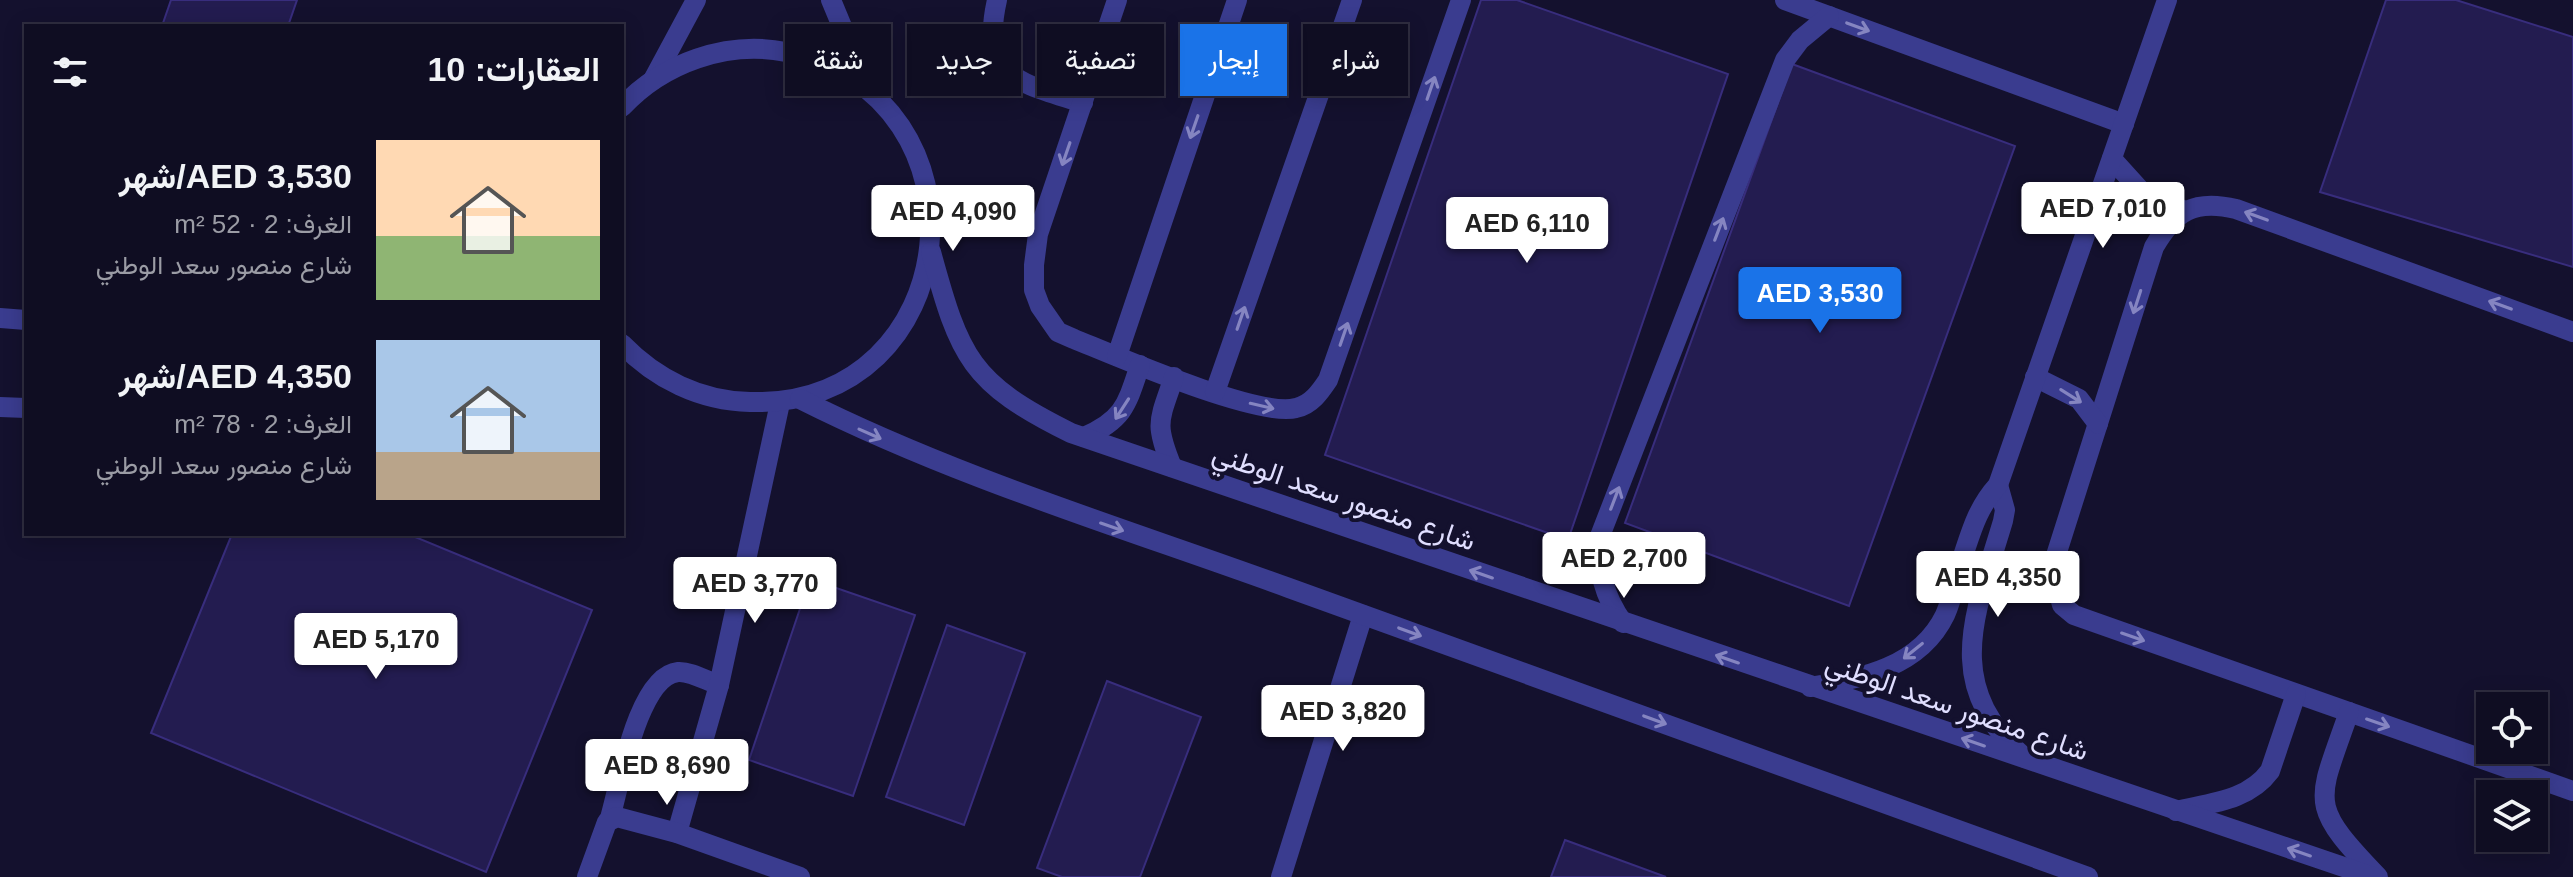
<!DOCTYPE html>
<html lang="ar">
<meta charset="utf-8">
<style>
body{margin:0;font-family:Arial,Vazirmatn,sans-serif;background:#1d1b2f;color:#f1f3f6;direction:rtl;height:100vh;display:flex;flex-direction:column;font-size:30px;white-space:nowrap}
*{box-sizing:border-box;margin:0}
p{font-size:26px;color:#9b9ca5}
.icon{flex:none;width:44px;height:44px;fill:none;stroke:currentColor;stroke-width:2;stroke-linecap:round;stroke-linejoin:round}
.map{position:relative;flex:1;overflow:hidden;direction:ltr}
.panel{position:absolute;left:24px;top:24px;width:600px;height:512px;display:flex;flex-direction:column;background:#0f0d22;border-radius:0px;box-shadow:0 4px 20px #0003,0 0 0 2px #2f2d40;direction:rtl}
.panel>*{flex:none}
.banner{position:absolute;left:648px;top:24px;width:760px;height:72px;direction:rtl;display:flex;gap:16px}
.controls{position:absolute;left:2476px;top:692px;display:grid;gap:16px}
.controls a{display:grid;place-items:center;width:72px;height:72px;border-radius:0px;background:#0f0d22;box-shadow:0 4px 20px #0003,0 0 0 2px #2f2d40;font-size:40px}
.price{position:absolute;translate:-50% -68px;padding:0 18px;border-radius:8px;background:#fff;color:#222;font-size:26px;line-height:52px;filter:drop-shadow(0 2px 4px #0008)}
.price::after{content:'';position:absolute;left:50%;top:48px;width:24px;height:18px;margin-left:-12px;background:inherit;clip-path:polygon(0 0,100% 0,50% 100%)}
.price.on{background:#1a73e8;color:#fff}
ul{padding:0;list-style:none}
li{display:flex;align-items:center;gap:24px;height:200px;padding:0 24px}
li span{display:grid;place-items:center;flex:none;width:224px;height:160px;border-radius:0px;color:#555}
li>.icon{margin-inline-start:auto}
span .icon{width:96px;height:96px;fill:#fffc;stroke-width:1}
li b{font-size:34px}
h2{display:flex;justify-content:space-between;align-items:center;height:96px;padding:0 24px;font-size:34px}
.tag{padding:0 28px;border-radius:0px;background:#0f0d22;box-shadow:0 4px 20px #0003,0 0 0 2px #2f2d40;font-size:28px;line-height:72px}
.tag.on{background:#1a73e8;color:#fff}
.map>svg:first-child{display:block}
</style>
<div class="map">
<svg width="2573" height="877" viewBox="0 0 2573 877">
<rect width="100%" height="100%" fill="#14112e"/>
<!-- building -->
<g fill="#231c50" stroke="#382d7d" stroke-width="2">
<polygon points="171,0 297,0 288,26 162,26"/>
<polygon points="1481,0 1517,0 1728,74 1568,540 1325,455"/>
<polygon points="2386,0 2456,0 2573,37 2573,267 2320,192"/>
<polygon points="1792,64 2015,146 1849,606 1625,523"/>
<polygon points="232,534 408,534 592,610 486,872 151,733"/>
<polygon points="810,579 915,615 853,796 749,760"/>
<polygon points="947,625 1025,653 964,825 886,797"/>
<polygon points="1107,681 1201,717 1140,877 1062,877 1037,868"/>
<polygon points="1565,840 1666,877 1551,877"/>
</g>
<g fill="none" stroke-linecap="round" stroke-linejoin="round">
<!-- service -->
<g stroke="#3a3c8f" stroke-width="20">
<path d="M997 0C979 79 1022 83 1083 103"/>
<path d="M1117 0 1038 234 1034 265V290L1040 306 1058 332 1074 339C1116 356 1258 418 1296 408 1311 405 1320 392 1328 380L1461 0"/>
<polyline points="1785,0 2124,124"/>
<polyline points="2112,159 2141,191 2185,211"/>
<path d="M2573 332 2236 209C2194 199 2175 211 2154 247L2052 568 2062 605 2074 615 2573 791"/>
<polyline points="1117,356 1237,0"/>
<polyline points="2035,377 2079,399 2098,424"/>
<polyline points="1215,392 1352,0"/>
<path d="M1084 437C1124 420 1127 404 1140 365"/>
<path d="M1172 467C1154 423 1159 421 1174 377"/>
<path d="M1623 623C1604 596 1597 570 1600 536L1785 60 1800 40 1829 16"/>
<path d="M2349 712C2317 804 2307 803 2378 877"/>
<path d="M2176 811C2210 803 2248 801 2270 771L2296 694"/>
<path d="M610 818C620 784 638 676 678 672 690 671 707 681 719 685"/>
</g>
<!-- minor -->
<g stroke="#3a3c8f" stroke-width="20">
<path d="M1998 485 2005 510 2003 521C1976 612 1940 685 2025 758"/>
<path d="M1810 687C1861 679 1920 667 1945 615 1953 597 1957 575 1963 556 1972 529 1978 507 1998 485L2167 0"/>
<polyline points="677,833 719,685 780,403"/>
<polyline points="587,877 607,822 617,817 677,833 800,877"/>
<polyline points="1281,877 1363,615"/>
</g>
<!-- tertiary -->
<g stroke="#3a3c8f" stroke-width="20">
<polyline points="831,0 868,89"/>
<polyline points="653,80 696,0"/>
<path d="M622 107C663 63 727 40 786 52 999 97 967 408 750 402 700 401 656 379 622 344"/>
<path d="M931 252C960 358 970 383 1071 433L2373 877"/>
<polyline points="0,318 26,320"/>
<path d="M800 399C957 478 1124 528 1289 588 1555 684 1822 781 2088 877"/>
<polyline points="0,407 26,408"/>
</g>
</g>
<!-- one-way arrows -->
<defs><path id="oneway-shaft" d="M-6 0H5M1.5-3L5.5 0L1.5 3" fill="none" stroke-width="1.6" stroke-linecap="round" stroke-linejoin="round" transform="scale(2)"/></defs>
<g stroke="#8585c1">
<use href="#oneway-shaft" transform="translate(1858 27) rotate(20)"/>
<use href="#oneway-shaft" transform="translate(1431 88) rotate(-71)"/>
<use href="#oneway-shaft" transform="translate(1194 127) rotate(109)"/>
<use href="#oneway-shaft" transform="translate(1066 154) rotate(109)"/>
<use href="#oneway-shaft" transform="translate(2256 216) rotate(-160)"/>
<use href="#oneway-shaft" transform="translate(1719 229) rotate(-69)"/>
<use href="#oneway-shaft" transform="translate(2137 302) rotate(108)"/>
<use href="#oneway-shaft" transform="translate(2500 305) rotate(-160)"/>
<use href="#oneway-shaft" transform="translate(1241 318) rotate(-71)"/>
<use href="#oneway-shaft" transform="translate(1344 334) rotate(-71)"/>
<use href="#oneway-shaft" transform="translate(2071 396) rotate(32)"/>
<use href="#oneway-shaft" transform="translate(1262 406) rotate(13)"/>
<use href="#oneway-shaft" transform="translate(1122 409) rotate(123)"/>
<use href="#oneway-shaft" transform="translate(870 434) rotate(24)"/>
<use href="#oneway-shaft" transform="translate(1615 498) rotate(-69)"/>
<use href="#oneway-shaft" transform="translate(1112 527) rotate(19)"/>
<use href="#oneway-shaft" transform="translate(1481 574) rotate(-161)"/>
<use href="#oneway-shaft" transform="translate(1410 632) rotate(20)"/>
<use href="#oneway-shaft" transform="translate(2133 637) rotate(19)"/>
<use href="#oneway-shaft" transform="translate(1913 651) rotate(141)"/>
<use href="#oneway-shaft" transform="translate(1727 659) rotate(-161)"/>
<use href="#oneway-shaft" transform="translate(1655 720) rotate(20)"/>
<use href="#oneway-shaft" transform="translate(2378 723) rotate(19)"/>
<use href="#oneway-shaft" transform="translate(1973 742) rotate(-161)"/>
<use href="#oneway-shaft" transform="translate(2299 852) rotate(-161)"/>
</g>
<g text-anchor="middle" dominant-baseline="central" stroke-width="8" stroke-linejoin="round" paint-order="stroke">
<!-- street labels -->
<g font-size="28" fill="#e0deff" stroke="#14112e">
<text transform="translate(1344 497) rotate(19)">شارع منصور سعد الوطني</text>
<text transform="translate(1957 707) rotate(19)">شارع منصور سعد الوطني</text>
</g>
</g>
</svg>
<div class="controls">
<a><svg class="icon" aria-label="locate" viewBox="0 0 24 24"><circle cx="12" cy="12" r="6"/><path d="M12 2v4M12 18v4M2 12h4M18 12h4"/></svg></a>
<a><svg class="icon" aria-label="layers" viewBox="0 0 24 24"><path d="M12 4l9 5-9 5-9-5zM3 14l9 5 9-5"/></svg></a>
</div>
<b class="price" style="left:2103px;top:250px">AED 7,010</b>
<b class="price" style="left:953px;top:253px">AED 4,090</b>
<b class="price" style="left:1527px;top:265px">AED 6,110</b>
<b class="price on" style="left:1820px;top:335px">AED 3,530</b>
<b class="price" style="left:1624px;top:600px">AED 2,700</b>
<b class="price" style="left:1998px;top:619px">AED 4,350</b>
<b class="price" style="left:755px;top:625px">AED 3,770</b>
<b class="price" style="left:376px;top:681px">AED 5,170</b>
<b class="price" style="left:1343px;top:753px">AED 3,820</b>
<b class="price" style="left:667px;top:807px">AED 8,690</b>
<div class="banner">
<a class="tag">شراء</a>
<a class="tag on">إيجار</a>
<a class="tag">تصفية</a>
<a class="tag">جديد</a>
<a class="tag">شقة</a>
</div>
<section class="panel">
<h2>العقارات: 10<svg class="icon" aria-label="filters" viewBox="0 0 24 24"><path d="M4 7h16M4 17h16"/><circle cx="9" cy="7" r="2"/><circle cx="15" cy="17" r="2"/></svg></h2>
<ul>
<li><span style="background:linear-gradient(#ffd9b3 60%,#8fb573 0)"><svg class="icon" aria-label="home" viewBox="0 0 24 24"><path d="M3 11l9-7 9 7M6 9v11h12V9"/></svg></span><div><b>AED 3,530/شهر</b><p>الغرف: 2 · 52 m²</p><p>شارع منصور سعد الوطني</p></div></li>
<li><span style="background:linear-gradient(#a9c7e8 70%,#b9a48a 0)"><svg class="icon" aria-label="home" viewBox="0 0 24 24"><path d="M3 11l9-7 9 7M6 9v11h12V9"/></svg></span><div><b>AED 4,350/شهر</b><p>الغرف: 2 · 78 m²</p><p>شارع منصور سعد الوطني</p></div></li>
</ul>
</section>
</div>
